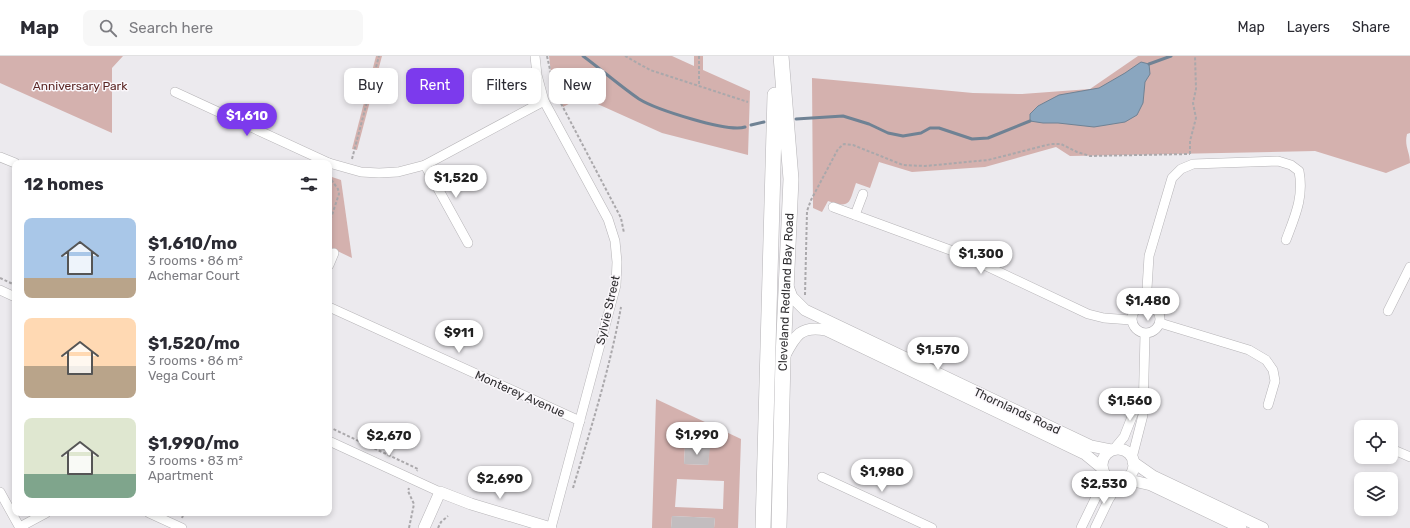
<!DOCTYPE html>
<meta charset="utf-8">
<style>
body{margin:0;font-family:Rubik,sans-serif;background:#f7f7f7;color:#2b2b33;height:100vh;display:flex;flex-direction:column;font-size:15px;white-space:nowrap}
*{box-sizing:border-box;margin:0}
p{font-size:13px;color:#7c7c81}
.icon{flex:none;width:22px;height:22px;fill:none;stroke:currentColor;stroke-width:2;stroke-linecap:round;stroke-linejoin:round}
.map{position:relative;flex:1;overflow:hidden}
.sheet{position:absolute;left:12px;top:104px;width:320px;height:356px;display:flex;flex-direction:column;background:#fff;border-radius:8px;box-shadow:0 2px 6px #0003}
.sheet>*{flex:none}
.top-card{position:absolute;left:344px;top:12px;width:380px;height:36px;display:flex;gap:8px}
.tools{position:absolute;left:1354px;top:364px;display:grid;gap:8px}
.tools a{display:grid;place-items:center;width:44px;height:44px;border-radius:8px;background:#fff;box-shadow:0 2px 6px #0003;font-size:20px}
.price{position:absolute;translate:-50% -34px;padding:0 9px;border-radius:14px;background:#fff;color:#222;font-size:13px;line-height:26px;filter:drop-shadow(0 1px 2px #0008)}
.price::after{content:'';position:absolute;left:50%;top:24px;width:12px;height:9px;margin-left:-6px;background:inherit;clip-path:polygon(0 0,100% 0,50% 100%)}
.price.selected{background:#7c3aed;color:#fff}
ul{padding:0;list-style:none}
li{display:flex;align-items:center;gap:12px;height:100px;padding:0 12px}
li span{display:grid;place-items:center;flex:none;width:112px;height:80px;border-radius:8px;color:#555}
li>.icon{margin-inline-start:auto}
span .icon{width:48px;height:48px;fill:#fffc;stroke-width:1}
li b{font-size:17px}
h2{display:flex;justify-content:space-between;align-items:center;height:48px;padding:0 12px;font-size:17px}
.tag{padding:0 14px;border-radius:8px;background:#fff;box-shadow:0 2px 6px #0003;font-size:14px;line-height:36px}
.tag.selected{background:#7c3aed;color:#fff}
header{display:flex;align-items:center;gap:24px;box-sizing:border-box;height:56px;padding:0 20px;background:#fff;border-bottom:1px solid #e1e1e2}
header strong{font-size:19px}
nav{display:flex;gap:22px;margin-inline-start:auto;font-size:14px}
.search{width:280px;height:36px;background:#f7f7f7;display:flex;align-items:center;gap:10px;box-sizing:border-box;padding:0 14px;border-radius:8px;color:#7c7c81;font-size:15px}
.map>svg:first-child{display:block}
</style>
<header>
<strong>Map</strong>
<div class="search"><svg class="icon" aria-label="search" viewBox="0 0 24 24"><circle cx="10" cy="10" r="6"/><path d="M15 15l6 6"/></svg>Search here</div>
<nav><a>Map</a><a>Layers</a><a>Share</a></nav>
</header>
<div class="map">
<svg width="1410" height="472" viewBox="0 0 1410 472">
<rect width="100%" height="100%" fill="#eceaee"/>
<!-- green -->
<g fill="#d4b1ae" fill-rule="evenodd">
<polygon points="0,0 123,0 112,12 112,77 0,27"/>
<polygon points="376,0 382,0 357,94 352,93"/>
<polygon points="549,0 672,0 694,10 694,0 703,0 703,14 750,35 748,99 662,77 582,41 563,51 551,17"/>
<path d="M1138 0H1410V77L1407 78C1404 90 1410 96 1410 107L1386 117 1315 95 1070 100 1056 91 985 111 912 116 879 106 870 132 856 127C849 147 851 153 828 145L822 156 813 152 812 22 973 37 1022 38 1090 33Z"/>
<polygon points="329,120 341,124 352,202 329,191"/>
<path d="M656 343 741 383 738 472H714L715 462 672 460 671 472H652ZM685 390 709 392 708 409 684 408ZM677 423 724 425 723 453 675 451Z"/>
</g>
<!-- water -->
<polygon fill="#8aa6bf" stroke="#6f8294" points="1141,6 1149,8 1150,18 1145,26 1143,47 1137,59 1125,66 1094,71 1058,67 1043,67 1030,65 1030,58 1038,50 1059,39 1099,32 1125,17"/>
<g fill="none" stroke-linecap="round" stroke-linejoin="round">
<!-- stream -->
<g stroke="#6f8294" stroke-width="3">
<path d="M583 0C602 14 620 30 639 43 655 53 728 77 745 71"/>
<polyline points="1149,8 1171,0"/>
<polyline points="796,63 843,60 869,68 888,77 903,80 921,77 930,72 939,72 972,83 988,82 1030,65"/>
<polyline points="751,69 764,66"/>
</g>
</g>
<!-- building -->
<g fill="#c2bdbf">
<polygon points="685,390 710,392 708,409 684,408"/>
<polygon points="672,460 715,462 714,472 671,472"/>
</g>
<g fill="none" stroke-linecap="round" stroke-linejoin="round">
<!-- minor casing -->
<g stroke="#b6b4b7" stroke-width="10">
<g id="minor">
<polyline points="535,0 537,19 544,45 608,163 615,185 617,206 616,229 551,472"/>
<polyline points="175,36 329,107"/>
<polyline points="0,101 15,107"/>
<polyline points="329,107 361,116 379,117 398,116 425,109 544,45"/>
<polyline points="425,109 468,187"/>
<polyline points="833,151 961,198 1088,258 1104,262 1131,264"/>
<polyline points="855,159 863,138"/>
<polyline points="329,209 334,197"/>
<polyline points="0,234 15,241"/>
<circle cx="1146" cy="263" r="14"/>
<path d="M1146 249 1149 200 1172 122 1181 113 1193 108 1278 105 1291 109 1299 115C1304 141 1295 160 1286 184"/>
<polyline points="329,251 580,365"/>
<polyline points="1388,255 1410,211"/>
<polyline points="1160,267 1249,294 1266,304 1273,314 1275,325 1268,349"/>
<polyline points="329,385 440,436"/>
<polyline points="1114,393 1124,381 1141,338"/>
<polyline points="1394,394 1410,401"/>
<polyline points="1132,402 1143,359 1145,278"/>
<polyline points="822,421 932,472"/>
<polyline points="0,436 20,472"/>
<polyline points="149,457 182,472"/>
<polyline points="20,471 46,457"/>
<polyline points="1081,472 1098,437 1104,417"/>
<polyline points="1095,472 1109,443 1121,424"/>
</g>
</g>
<!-- tertiary casing -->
<g stroke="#b6b4b7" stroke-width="12">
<g id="tertiary">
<polyline points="787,228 792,241 805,254 1091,390 1111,394"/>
<path d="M784 301C795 280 800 269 826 274L1085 398 1102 412"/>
<circle cx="1118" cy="409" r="16"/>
<polyline points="1133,406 1153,420 1263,472"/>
<polyline points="1125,423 1151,429 1241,472"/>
<polyline points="424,472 440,436 471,448 551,472"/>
</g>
</g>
<!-- trunk casing -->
<g stroke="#b6b4b7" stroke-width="16">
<g id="trunk">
<polyline points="763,472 775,39"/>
<path id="s1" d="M779 472 783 302 791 123 781 0"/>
</g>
</g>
<!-- path -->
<g stroke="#aaa8ab" stroke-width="2" stroke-dasharray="3 2" stroke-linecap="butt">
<polyline points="547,0 555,36 621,162 624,177"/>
<polyline points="625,0 650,14 748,46"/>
<polyline points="699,0 699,29"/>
<polyline points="1190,98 1190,85 1196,62 1193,47 1196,33 1195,0"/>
<polyline points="352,103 379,0"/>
<polyline points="329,168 339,138 338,133 330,122 331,117"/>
<polyline points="0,222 15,229"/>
<polyline points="805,239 807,155 811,144 838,93 844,88 853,89 903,109 925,110 988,104 1051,88 1061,88 1077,96 1090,100 1190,98"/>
<polyline points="329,371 418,413 417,415"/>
<path d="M573 432C591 372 610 312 621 251"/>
<polyline points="182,462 184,457"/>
<polyline points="409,472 414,448 408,435 409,432"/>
<polyline points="438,472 441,466 448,460"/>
</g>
<!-- minor -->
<use href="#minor" stroke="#fff" stroke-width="9"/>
<!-- tertiary -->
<use href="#tertiary" stroke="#fff" stroke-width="11"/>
<!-- trunk -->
<use href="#trunk" stroke="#fff" stroke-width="15"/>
</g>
<g text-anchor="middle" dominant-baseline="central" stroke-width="3" stroke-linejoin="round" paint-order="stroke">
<!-- park labels -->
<g font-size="12" fill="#5b2624" stroke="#faf7fb">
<text x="80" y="30">Anniversary Park</text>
</g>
<!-- street labels -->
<g font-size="12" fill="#302f31" stroke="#faf7fb">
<text stroke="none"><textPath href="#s1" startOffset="236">Cleveland Redland Bay Road</textPath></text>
<text transform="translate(608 254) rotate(-77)">Sylvie Street</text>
<text transform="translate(520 338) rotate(24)">Monterey Avenue</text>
<text transform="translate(1017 355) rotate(25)">Thornlands Road</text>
</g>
</g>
</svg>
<div class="tools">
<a><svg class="icon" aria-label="locate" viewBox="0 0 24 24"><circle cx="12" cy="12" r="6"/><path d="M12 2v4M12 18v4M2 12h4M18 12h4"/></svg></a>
<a><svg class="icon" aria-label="layers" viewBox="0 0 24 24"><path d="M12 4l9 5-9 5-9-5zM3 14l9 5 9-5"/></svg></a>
</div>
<b class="price selected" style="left:247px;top:81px">$1,610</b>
<b class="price" style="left:456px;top:143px">$1,520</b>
<b class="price" style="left:981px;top:219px">$1,300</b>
<b class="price" style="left:1148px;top:266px">$1,480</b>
<b class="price" style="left:459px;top:298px">$911</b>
<b class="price" style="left:938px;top:315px">$1,570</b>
<b class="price" style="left:1130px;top:366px">$1,560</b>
<b class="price" style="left:697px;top:400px">$1,990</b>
<b class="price" style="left:389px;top:401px">$2,670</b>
<b class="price" style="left:882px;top:437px">$1,980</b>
<b class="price" style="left:500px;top:444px">$2,690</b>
<b class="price" style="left:1104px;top:449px">$2,530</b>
<div class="top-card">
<a class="tag">Buy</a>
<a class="tag selected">Rent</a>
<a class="tag">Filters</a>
<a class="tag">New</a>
</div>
<section class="sheet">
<h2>12 homes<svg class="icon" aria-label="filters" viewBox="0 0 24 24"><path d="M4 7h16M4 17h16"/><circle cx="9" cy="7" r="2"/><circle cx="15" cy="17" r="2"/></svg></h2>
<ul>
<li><span style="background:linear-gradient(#a9c7e8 75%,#b9a48a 0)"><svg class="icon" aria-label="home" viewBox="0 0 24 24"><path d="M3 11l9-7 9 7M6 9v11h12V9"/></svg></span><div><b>$1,610/mo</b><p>3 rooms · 86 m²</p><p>Achemar Court</p></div></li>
<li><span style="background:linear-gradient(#ffd9b3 60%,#b9a48a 0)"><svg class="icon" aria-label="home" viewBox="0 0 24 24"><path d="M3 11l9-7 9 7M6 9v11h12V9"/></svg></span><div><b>$1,520/mo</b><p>3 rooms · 86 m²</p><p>Vega Court</p></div></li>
<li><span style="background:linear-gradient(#dfe7d0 70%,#7fa58c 0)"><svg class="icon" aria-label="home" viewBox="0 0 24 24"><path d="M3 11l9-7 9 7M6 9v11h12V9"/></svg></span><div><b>$1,990/mo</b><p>3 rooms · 83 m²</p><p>Apartment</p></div></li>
</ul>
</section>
</div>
